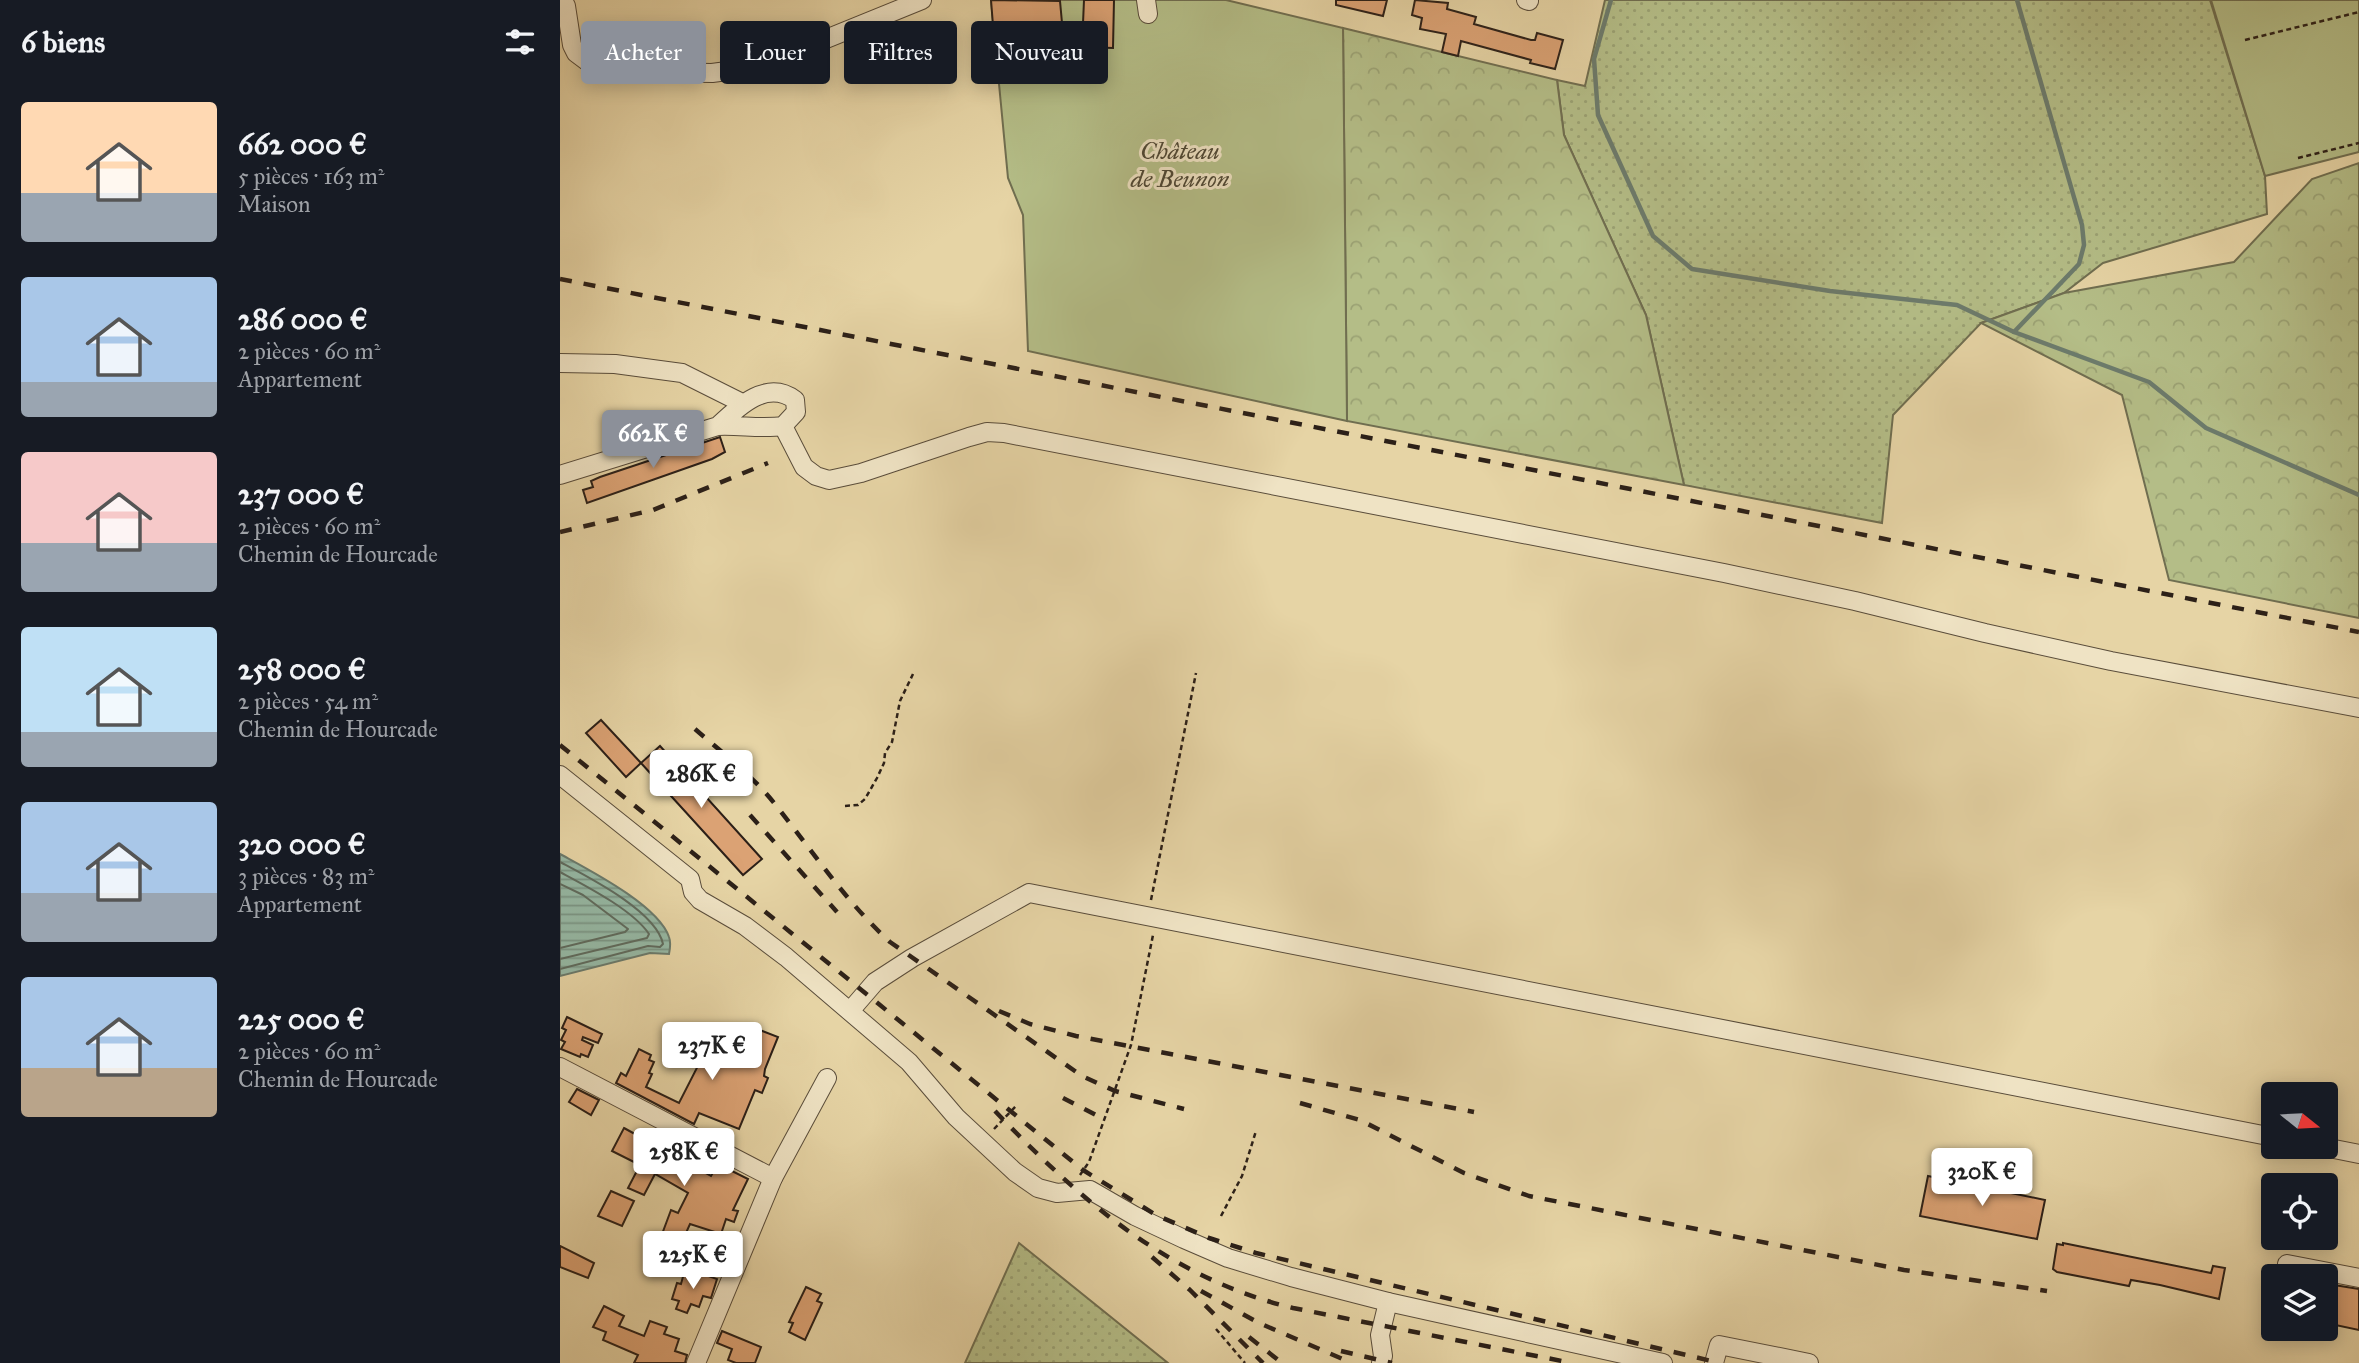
<!DOCTYPE html>
<html lang="fr">
<meta charset="utf-8">
<style>
body{margin:0;font-family:"IM FELL Great Primer",serif;background:#20242c;color:#f1f3f6;height:100vh;display:flex;flex-direction:column;font-size:26px;white-space:nowrap}
*{box-sizing:border-box;margin:0}
p{font-size:23px;color:#9ea1a6}
.icon{flex:none;width:38px;height:38px;fill:none;stroke:currentColor;stroke-width:2;stroke-linecap:round;stroke-linejoin:round}
.map{position:relative;flex:1;overflow:hidden}
.drawer{display:flex;flex-direction:column;background:#171b24;width:560px}
.drawer>*{flex:none}
.top-card{position:absolute;left:21px;top:21px;width:665px;height:63px;display:flex;gap:14px}
.needle{width:46px;rotate:108deg}
.fabs{position:absolute;left:1701px;top:1082px;display:grid;gap:14px}
.fabs a{display:grid;place-items:center;width:77px;height:77px;border-radius:7px;background:#171b24;box-shadow:0 4px 18px #0003;font-size:35px}
.price{position:absolute;translate:-50% -60px;padding:0 16px;border-radius:7px;background:#fff;color:#222;font-size:23px;line-height:46px;filter:drop-shadow(0 2px 4px #0008)}
.price::after{content:'';position:absolute;left:50%;top:42px;width:21px;height:16px;margin-left:-10px;background:inherit;clip-path:polygon(0 0,100% 0,50% 100%)}
.price.selected{background:#8c9099;color:#fff}
ul{padding:0;list-style:none}
li{display:flex;align-items:center;gap:21px;height:175px;padding:0 21px}
li span{display:grid;place-items:center;flex:none;width:196px;height:140px;border-radius:7px;color:#555}
li>.icon{margin-inline-start:auto}
span .icon{width:84px;height:84px;fill:#fffc;stroke-width:1}
li b{font-size:30px}
h2{display:flex;justify-content:space-between;align-items:center;height:84px;padding:0 21px;font-size:30px}
.pill{padding:0 24px;border-radius:7px;background:#171b24;box-shadow:0 4px 18px #0003;font-size:24px;line-height:63px}
.pill.selected{background:#8c9099;color:#fff}
main{display:flex;flex:1;min-height:0}
.map>svg:first-child{display:block}
</style>
<main>
<section class="drawer">
<h2>6 biens<svg class="icon" aria-label="filters" viewBox="0 0 24 24"><path d="M4 7h16M4 17h16"/><circle cx="9" cy="7" r="2"/><circle cx="15" cy="17" r="2"/></svg></h2>
<ul>
<li><span style="background:linear-gradient(#ffd9b3 65%,#9aa5b1 0)"><svg class="icon" aria-label="home" viewBox="0 0 24 24"><path d="M3 11l9-7 9 7M6 9v11h12V9"/></svg></span><div><b>662 000 €</b><p>5 pièces · 163 m²</p><p>Maison</p></div></li>
<li><span style="background:linear-gradient(#a9c7e8 75%,#9aa5b1 0)"><svg class="icon" aria-label="home" viewBox="0 0 24 24"><path d="M3 11l9-7 9 7M6 9v11h12V9"/></svg></span><div><b>286 000 €</b><p>2 pièces · 60 m²</p><p>Appartement</p></div></li>
<li><span style="background:linear-gradient(#f6c9c9 65%,#9aa5b1 0)"><svg class="icon" aria-label="home" viewBox="0 0 24 24"><path d="M3 11l9-7 9 7M6 9v11h12V9"/></svg></span><div><b>237 000 €</b><p>2 pièces · 60 m²</p><p>Chemin de Hourcade</p></div></li>
<li><span style="background:linear-gradient(#bfe0f5 75%,#9aa5b1 0)"><svg class="icon" aria-label="home" viewBox="0 0 24 24"><path d="M3 11l9-7 9 7M6 9v11h12V9"/></svg></span><div><b>258 000 €</b><p>2 pièces · 54 m²</p><p>Chemin de Hourcade</p></div></li>
<li><span style="background:linear-gradient(#a9c7e8 65%,#9aa5b1 0)"><svg class="icon" aria-label="home" viewBox="0 0 24 24"><path d="M3 11l9-7 9 7M6 9v11h12V9"/></svg></span><div><b>320 000 €</b><p>3 pièces · 83 m²</p><p>Appartement</p></div></li>
<li><span style="background:linear-gradient(#a9c7e8 65%,#b9a48a 0)"><svg class="icon" aria-label="home" viewBox="0 0 24 24"><path d="M3 11l9-7 9 7M6 9v11h12V9"/></svg></span><div><b>225 000 €</b><p>2 pièces · 60 m²</p><p>Chemin de Hourcade</p></div></li>
</ul>
</section>
<div class="map">
<svg width="1799" height="1363" viewBox="0 0 1799 1363">
<defs>
<pattern id="grass-dots" width="8" height="8" patternUnits="userSpaceOnUse" patternTransform="scale(1.75)"><rect width="8" height="8" fill="#b4bd87"/><path d="M2 2h.1M6 6h.1" fill="none" stroke="#9ba274" stroke-width="1.8" stroke-linecap="round"/></pattern>
<pattern id="forest-crowns" width="20" height="18" patternUnits="userSpaceOnUse" patternTransform="scale(1.75)"><rect width="20" height="18" fill="#b4bd87"/><path d="M2 6a3 3 0 1 1 6 0M12 15a3 3 0 1 1 6 0" fill="none" stroke="#9ba274"/></pattern>
<pattern id="water-rules" width="6" height="5" patternUnits="userSpaceOnUse" patternTransform="scale(1.75)"><rect width="6" height="5" fill="#96b8a4"/><path d="M0 2.5h6" fill="none" stroke="#7b9585"/></pattern>
</defs>
<rect width="100%" height="100%" fill="#e6d4a5"/>
<filter id="stains"><feTurbulence type="fractalNoise" baseFrequency=".00286" numOctaves="4"/><feColorMatrix values="0 0 0 0 .2 0 0 0 0 .09 0 0 0 0 .02 0 0 0 .5 -.17"/></filter>
<radialGradient id="worn" r=".72"><stop offset=".6" stop-color="#630" stop-opacity="0"/><stop offset="1" stop-color="#630" stop-opacity=".3"/></radialGradient>
<!-- grass -->
<g fill="url(#grass-dots)" stroke="#706e50" stroke-width="2">
<polygon points="1045,0 1650,0 1705,176 1707,214 1543,263 1504,293 1421,323 1333,415 1322,523 1124,485 1086,315 1004,135 997,80 1025,86"/>
<polygon points="459,1243 608,1363 405,1363"/>
</g>
<!-- forest -->
<g fill="url(#forest-crowns)" stroke="#706e50" stroke-width="2">
<polygon points="783,28 997,80 1004,135 1086,315 1124,485 787,421"/>
<polygon points="1799,163 1799,618 1609,580 1562,395 1421,323 1504,293 1674,262 1752,179"/>
</g>
<!-- garden -->
<g fill="#b4bd87" stroke="#706e50" stroke-width="2">
<polygon points="431,0 666,0 783,28 787,421 468,351 463,215 448,178"/>
<polygon points="1651,0 1799,0 1799,152 1705,176"/>
</g>
<!-- water -->
<path fill="url(#water-rules)" stroke="#6c7b6c" stroke-width="2" d="M0 854C29 870 98 905 109 937 111 942 110 949 109 954L90 953 0 976Z"/>
<g fill="none" stroke-linecap="round" stroke-linejoin="round">
<!-- shore -->
<g stroke="#616c5e" stroke-width="2">
<path d="M0 862C28 877 96 911 103 944L100 947 88 946 0 969"/>
<path d="M0 872C26 886 73 910 89 934L87 938 0 959"/>
<polyline points="0,884 23,895 68,929 65,932 0,948"/>
</g>
<!-- stream -->
<g stroke="#6c7b6c" stroke-width="4.5">
<polyline points="1051,0 1034,59 1038,115 1093,236 1132,269 1270,291 1397,305 1454,332"/>
<polyline points="1457,0 1522,225 1524,245 1519,264 1454,332 1589,382 1646,428 1799,495"/>
</g>
</g>
<!-- building -->
<g fill="#dba274" stroke="#2c2018" stroke-width="2">
<polygon points="431,0 500,1 504,45 460,42 458,51 450,40 434,38"/>
<polygon points="524,0 554,0 553,48 522,47"/>
<polygon points="776,0 827,0 823,16 776,5"/>
<polygon points="855,0 888,3 887,9 916,17 914,24 971,40 975,40 977,33 1003,40 995,69 970,63 971,60 901,41 898,56 882,52 886,34 860,29 862,18 852,15"/>
<polygon points="160,437 165,452 152,459 27,503 23,490 33,487 31,481 40,477"/>
<polygon points="41,720 81,763 66,777 26,733"/>
<polygon points="100,746 202,859 183,875 81,763"/>
<polygon points="7,1017 42,1034 38,1043 23,1037 22,1040 33,1045 28,1057 21,1054 20,1057 1,1049 5,1042 1,1040 6,1030 2,1028"/>
<polygon points="189,1026 218,1037 205,1069 204,1076 208,1078 202,1093 195,1090 179,1129 139,1113 134,1124 56,1083 61,1073 66,1076 79,1049 91,1055 89,1060 94,1062 89,1073 92,1074 86,1087 119,1103 145,1052 175,1064"/>
<polygon points="17,1089 39,1100 31,1115 9,1102"/>
<polygon points="64,1128 151,1176 158,1164 188,1179 173,1210 178,1211 174,1222 166,1219 161,1234 130,1224 117,1253 98,1245 111,1210 118,1213 128,1193 95,1174 84,1195 68,1188 80,1165 52,1151"/>
<polygon points="1368,1176 1485,1200 1477,1239 1360,1216"/>
<polygon points="51,1191 74,1201 62,1226 38,1216"/>
<polygon points="1503,1243 1651,1273 1653,1266 1665,1268 1659,1299 1600,1285 1571,1280 1569,1286 1497,1272 1493,1269 1497,1244 1503,1245"/>
<polygon points="0,1246 34,1263 28,1278 0,1267"/>
<polygon points="124,1273 139,1278 140,1273 157,1279 151,1298 143,1296 139,1307 131,1304 127,1313 116,1309 119,1301 112,1299 117,1283 121,1284"/>
<polygon points="1774,1285 1799,1289 1799,1330 1766,1323"/>
<polygon points="246,1287 261,1294 257,1301 262,1303 245,1340 229,1332 233,1323 229,1322"/>
<polygon points="44,1306 64,1316 59,1326 84,1336 90,1321 107,1327 104,1334 119,1339 115,1351 127,1355 125,1363 74,1363 78,1355 43,1340 46,1332 33,1327"/>
<polygon points="162,1331 201,1347 195,1363 176,1363 168,1360 172,1349 157,1343"/>
</g>
<g fill="none" stroke-linecap="round" stroke-linejoin="round">
<!-- minor casing -->
<g stroke="#5a4d3b" stroke-width="20">
<g id="minor">
<polyline points="3,0 6,6 12,45 16,53 28,62 42,67 93,72 152,73 197,67 362,0"/>
<polyline points="586,0 588,14"/>
<polyline points="966,0 969,1"/>
<polyline points="0,363 55,364 122,373 182,403"/>
<polyline points="223,426 244,467 256,476 269,480 301,473 409,437 427,432 444,433 1164,573 1295,601 1425,633 1551,661 1799,708"/>
<path d="M0 475 158 426C180 425 202 429 223 426L236 412 235 400C207 379 179 406 158 426"/>
<polyline points="0,775 130,879 133,892 140,900 185,926 226,957 349,1062 396,1117 455,1172 478,1188 497,1193 530,1190 575,1216 624,1239 668,1258 731,1277 828,1302 1103,1363"/>
<polyline points="290,1011 315,982 352,958 469,893 1713,1137"/>
<polyline points="0,1067 213,1178"/>
<polyline points="1759,1146 1799,1154"/>
<polyline points="1727,1264 1799,1278"/>
<polyline points="136,1363 213,1178 267,1078"/>
<polyline points="821,1363 823,1356 820,1335 828,1302"/>
<polyline points="1154,1363 1159,1345 1249,1363"/>
</g>
</g>
<!-- path -->
<g stroke="#2c2018" stroke-width="2.5" stroke-dasharray="5 3.5" stroke-linecap="butt">
<polyline points="1685,40 1799,12"/>
<polyline points="1738,158 1799,143"/>
<polyline points="285,806 298,805 305,799 317,778 324,763 325,753 332,742 340,701 353,674"/>
<polyline points="591,900 636,673"/>
<polyline points="434,1129 456,1106"/>
<polyline points="520,1175 529,1162 571,1045 593,935"/>
<polyline points="661,1216 682,1176 696,1131"/>
<polyline points="656,1329 685,1363"/>
</g>
<!-- minor -->
<use href="#minor" stroke="#efe3c4" stroke-width="18"/>
<!-- rail -->
<g stroke="#2c2018" stroke-width="4.5" stroke-dasharray="12 12" stroke-linecap="butt">
<polyline points="0,279 1799,632"/>
<polyline points="0,532 93,510 208,463"/>
<path d="M135 729C160 751 188 772 210 798 250 847 283 899 330 942L522 1076 555 1091 624 1109"/>
<polyline points="0,745 523,1170 596,1215 649,1238 696,1253 1160,1363"/>
<polyline points="190,815 277,912"/>
<polyline points="439,1011 470,1024 516,1036 914,1112"/>
<polyline points="503,1098 544,1119"/>
<polyline points="740,1103 800,1120 904,1173 969,1196 1344,1270 1487,1291"/>
<path d="M435 1111C521 1201 609 1278 733 1308L1012 1363"/>
<polyline points="592,1257 630,1290 703,1363"/>
<polyline points="641,1291 699,1323 792,1363"/>
<polyline points="689,1337 722,1363"/>
<polyline points="781,1351 832,1363"/>
</g>
</g>
<g text-anchor="middle" dominant-baseline="central" stroke-width="6" stroke-linejoin="round" paint-order="stroke">
<!-- park labels -->
<g font-size="24" font-style="italic" fill="#4e4734" stroke="#efe3c4">
<text x="620" y="151">Château<tspan x="620" dy="28">de Beunon</tspan></text>
</g>
</g>
<rect width="100%" height="100%" filter="url(#stains)"/>
<rect width="100%" height="100%" fill="url(#worn)"/>
</svg>
<div class="fabs">
<a><svg class="needle" viewBox="-14 -14 28 28"><path d="M0-13l5 13h-10z" fill="#e53935"/><path d="M0 13l5-13h-10z" fill="#9ea1a6"/></svg></a>
<a><svg class="icon" aria-label="locate" viewBox="0 0 24 24"><circle cx="12" cy="12" r="6"/><path d="M12 2v4M12 18v4M2 12h4M18 12h4"/></svg></a>
<a><svg class="icon" aria-label="layers" viewBox="0 0 24 24"><path d="M12 4l9 5-9 5-9-5zM3 14l9 5 9-5"/></svg></a>
</div>
<b class="price selected" style="left:93px;top:470px">662K €</b>
<b class="price" style="left:141px;top:810px">286K €</b>
<b class="price" style="left:152px;top:1082px">237K €</b>
<b class="price" style="left:124px;top:1188px">258K €</b>
<b class="price" style="left:1422px;top:1208px">320K €</b>
<b class="price" style="left:133px;top:1291px">225K €</b>
<div class="top-card">
<a class="pill selected">Acheter</a>
<a class="pill">Louer</a>
<a class="pill">Filtres</a>
<a class="pill">Nouveau</a>
</div>
</div>
</main>
